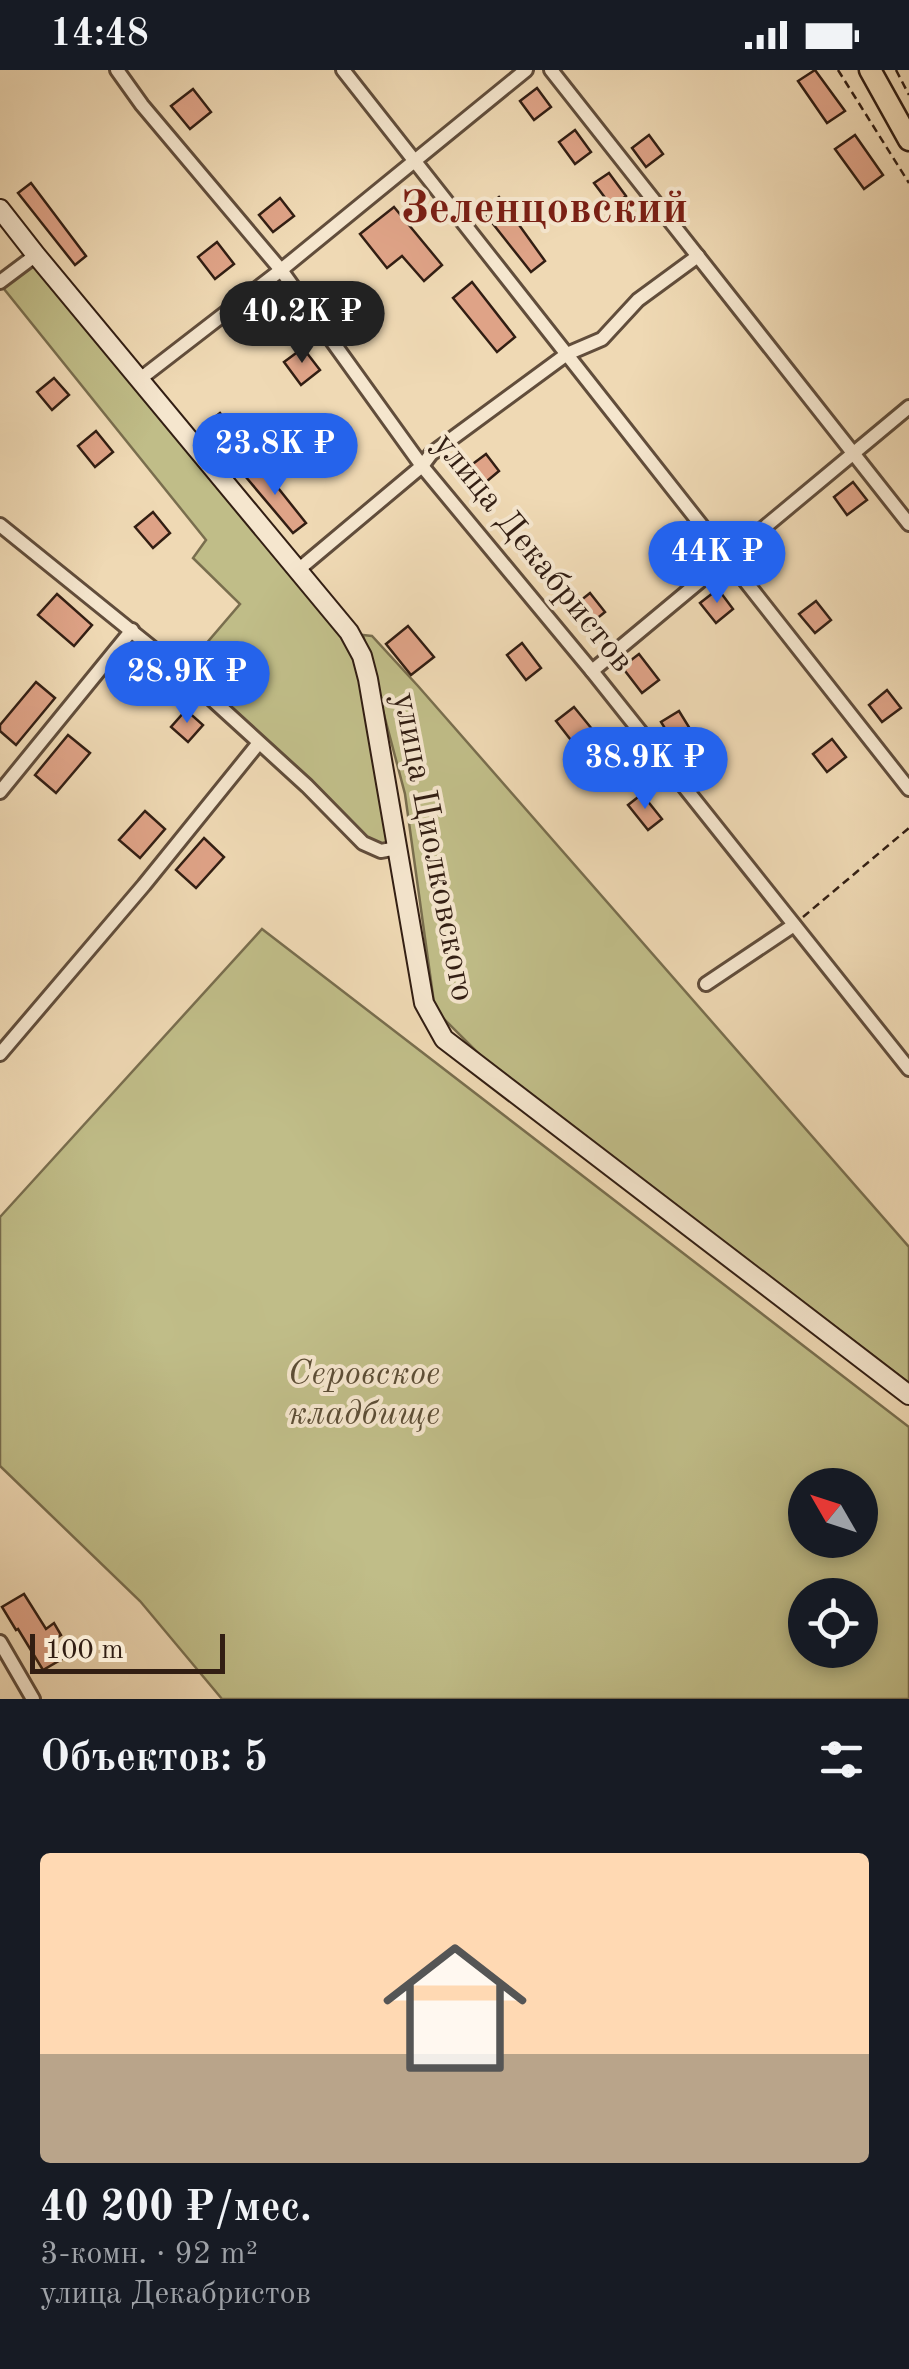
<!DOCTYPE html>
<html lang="ru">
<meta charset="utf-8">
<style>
body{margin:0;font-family:"Old Standard TT",serif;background:#242831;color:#f1f3f6;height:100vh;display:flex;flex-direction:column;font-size:38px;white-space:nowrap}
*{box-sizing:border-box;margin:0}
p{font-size:32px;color:#9ea1a6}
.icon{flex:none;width:55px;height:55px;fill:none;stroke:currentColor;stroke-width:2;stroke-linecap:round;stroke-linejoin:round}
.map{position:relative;height:1629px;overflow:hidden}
.drawer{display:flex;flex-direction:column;background:#171b24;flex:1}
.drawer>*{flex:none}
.needle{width:65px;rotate:309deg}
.fabs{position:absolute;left:788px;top:1398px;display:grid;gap:20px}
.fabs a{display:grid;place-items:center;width:90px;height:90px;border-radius:50%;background:#171b24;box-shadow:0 5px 15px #0003;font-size:50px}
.scale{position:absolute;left:30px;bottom:25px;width:195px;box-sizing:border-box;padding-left:10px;border:5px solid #321e13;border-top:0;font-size:28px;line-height:35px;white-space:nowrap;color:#321e13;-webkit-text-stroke:8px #f5e6ce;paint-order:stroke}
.price{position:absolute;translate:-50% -85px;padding:0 22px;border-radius:35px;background:#2563eb;color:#fff;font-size:32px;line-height:65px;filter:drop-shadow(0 2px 5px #0008)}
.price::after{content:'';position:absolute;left:50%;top:60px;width:30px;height:22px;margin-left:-15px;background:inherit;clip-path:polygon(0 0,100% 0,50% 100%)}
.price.current{background:#222;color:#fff}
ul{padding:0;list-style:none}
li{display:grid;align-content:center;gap:20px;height:530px;padding:0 40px}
li span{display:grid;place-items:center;height:310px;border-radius:10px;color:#555}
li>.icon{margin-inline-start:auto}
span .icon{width:180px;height:180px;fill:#fffc;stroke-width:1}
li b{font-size:42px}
h2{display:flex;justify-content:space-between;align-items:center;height:120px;padding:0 40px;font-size:42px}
.status{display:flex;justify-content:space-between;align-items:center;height:70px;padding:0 50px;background:#171b24;direction:ltr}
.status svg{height:28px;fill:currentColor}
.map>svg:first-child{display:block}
</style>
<div class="status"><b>14:48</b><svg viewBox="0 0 49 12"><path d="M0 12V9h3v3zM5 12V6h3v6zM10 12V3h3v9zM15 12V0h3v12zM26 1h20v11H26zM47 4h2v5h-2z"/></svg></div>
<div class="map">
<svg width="909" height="1629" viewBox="0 0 909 1629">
<rect width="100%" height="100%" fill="#efd9b4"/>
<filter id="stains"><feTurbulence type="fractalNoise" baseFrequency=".002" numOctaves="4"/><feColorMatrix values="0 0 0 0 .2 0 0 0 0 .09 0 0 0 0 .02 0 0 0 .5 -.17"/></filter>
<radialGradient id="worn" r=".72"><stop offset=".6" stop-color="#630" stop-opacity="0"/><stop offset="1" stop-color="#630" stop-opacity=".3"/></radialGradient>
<!-- green -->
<g fill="#c0bd88" stroke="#796e4e" stroke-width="2.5" fill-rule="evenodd">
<polygon points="36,185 362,586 397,778 363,773 182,602 240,534 193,488 206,470 0,214"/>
<polygon points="363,565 372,566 418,616 909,1177 909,1313 481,986 435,940 405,724"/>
<path d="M262 859 909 1357V1629H222L140 1531 0 1396V1147ZM805 1415H860V1470H805ZM805 1525H860V1580H805Z"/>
</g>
<!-- building -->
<g fill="#dfa387" stroke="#321e13" stroke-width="2.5">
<polygon points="815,0 845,41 827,53 798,11"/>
<polygon points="537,18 551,37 534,50 520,31"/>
<polygon points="193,19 211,42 190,59 171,36"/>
<polygon points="575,60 591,82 575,94 559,72"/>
<polygon points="649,65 663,84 646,97 632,78"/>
<polygon points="855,65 883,105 864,119 835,79"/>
<polygon points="609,103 626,126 612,137 594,113"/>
<polygon points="31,113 86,186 75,195 18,123"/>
<polygon points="499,127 545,191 531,202 482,140"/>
<polygon points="280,128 294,146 273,162 259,145"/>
<polygon points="394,137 442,195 424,211 402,186 387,198 360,164"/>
<polygon points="217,172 234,194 215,209 198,187"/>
<polygon points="472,212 515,267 497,282 453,228"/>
<polygon points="264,234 277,251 255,269 242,252"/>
<polygon points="303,278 320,300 301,315 284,292"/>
<polygon points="54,308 69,325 52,340 37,322"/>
<polygon points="220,343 240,368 225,380 205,355"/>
<polygon points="96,361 113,382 95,397 78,376"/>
<polygon points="486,384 499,401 480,417 466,399"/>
<polygon points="259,394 306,453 293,463 245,406"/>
<polygon points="853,412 867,430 847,445 834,427"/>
<polygon points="153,442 170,463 153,478 135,457"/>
<polygon points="718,519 733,539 716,553 700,533"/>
<polygon points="590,523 605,542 585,558 570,539"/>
<polygon points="57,524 92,555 74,576 38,545"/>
<polygon points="816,531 831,550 815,563 799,544"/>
<polygon points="408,556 434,587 411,605 386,574"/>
<polygon points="522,573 541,598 526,610 507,585"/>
<polygon points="129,584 149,602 129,625 108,607"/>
<polygon points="639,584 659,610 642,623 622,597"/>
<polygon points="36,612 55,628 16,675 0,661 0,655"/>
<polygon points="887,620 901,638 882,652 869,635"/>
<polygon points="574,637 592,659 574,674 556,651"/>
<polygon points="186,640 203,655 188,672 171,657"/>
<polygon points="679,641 692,662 674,673 661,652"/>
<polygon points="68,665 90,683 56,723 35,705"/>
<polygon points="832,669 846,687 827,702 813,684"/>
<polygon points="642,724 662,749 648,760 628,735"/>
<polygon points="145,741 165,759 140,788 119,770"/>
<polygon points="204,768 224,787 196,818 176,800"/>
<polygon points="24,1524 46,1559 54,1553 61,1565 51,1571 62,1589 43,1600 18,1559 16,1560 2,1537"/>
</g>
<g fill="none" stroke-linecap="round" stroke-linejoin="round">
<!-- minor casing -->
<g stroke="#614d3b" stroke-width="18">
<g id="minor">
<polyline points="117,0 142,35 281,200 422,396 592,601 909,999"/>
<polyline points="343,0 909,719"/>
<polyline points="551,0 909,454"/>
<polyline points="0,212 36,185"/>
<polyline points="140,309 281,200 526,0"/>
<polyline points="0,455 182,602 307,716 363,773 381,781 397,778"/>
<polyline points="298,500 422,396 431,384 567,284 602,269 638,230 698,186"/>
<polyline points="592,601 909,337"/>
<polyline points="0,722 132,560"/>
<polyline points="706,914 794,855"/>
<polyline points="0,984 144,815 258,674"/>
<polyline points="0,1572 33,1629"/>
</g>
</g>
<!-- secondary casing -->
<g stroke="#321e13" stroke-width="22">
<polyline id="secondary" points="0,139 36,185 349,562 362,586 368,609 424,933 444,969 909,1325"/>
</g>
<!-- primary casing -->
<g stroke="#321e13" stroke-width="25">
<polyline id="primary" points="870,0 909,70"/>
</g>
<!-- path -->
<g stroke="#321e13" stroke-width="2.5" stroke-dasharray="8 5" stroke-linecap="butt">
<polyline points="838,0 909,113"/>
<polyline points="896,0 909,25"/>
<polyline points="803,847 909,758"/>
</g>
<!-- minor -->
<use href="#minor" stroke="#f5e6ce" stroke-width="12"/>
<!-- secondary -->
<use href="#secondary" stroke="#f5e6ce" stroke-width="18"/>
<!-- primary -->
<use href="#primary" stroke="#efd9b4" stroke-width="20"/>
</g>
<g text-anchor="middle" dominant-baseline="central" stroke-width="8" stroke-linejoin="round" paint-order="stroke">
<!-- street labels -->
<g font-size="35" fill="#321e13" stroke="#f5e6ce">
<text transform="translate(533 483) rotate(51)">улица Декабристов</text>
<text transform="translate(433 777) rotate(79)">улица Циолковского</text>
</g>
<!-- park labels -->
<g font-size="35" font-style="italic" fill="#5d4e36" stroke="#f5e6ce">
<text x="364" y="1304">Серовское<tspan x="364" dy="40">кладбище</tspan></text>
</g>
<!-- district labels -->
<g font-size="45" font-weight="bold" fill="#7a1f14" stroke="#f5e6ce">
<text x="544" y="140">Зеленцовский</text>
</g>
</g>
<rect width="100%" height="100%" filter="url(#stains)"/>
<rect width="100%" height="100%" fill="url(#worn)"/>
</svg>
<div class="fabs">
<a><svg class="needle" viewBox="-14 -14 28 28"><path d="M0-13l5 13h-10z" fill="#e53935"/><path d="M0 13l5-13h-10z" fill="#9ea1a6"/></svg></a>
<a><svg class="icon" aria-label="locate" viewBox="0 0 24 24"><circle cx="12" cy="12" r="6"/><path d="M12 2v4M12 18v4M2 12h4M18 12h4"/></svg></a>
</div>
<div class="scale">100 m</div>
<b class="price current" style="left:302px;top:296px">40.2K ₽</b>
<b class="price" style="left:275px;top:428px">23.8K ₽</b>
<b class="price" style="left:717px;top:536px">44K ₽</b>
<b class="price" style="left:187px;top:656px">28.9K ₽</b>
<b class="price" style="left:645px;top:742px">38.9K ₽</b>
</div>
<section class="drawer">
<h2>Объектов: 5<svg class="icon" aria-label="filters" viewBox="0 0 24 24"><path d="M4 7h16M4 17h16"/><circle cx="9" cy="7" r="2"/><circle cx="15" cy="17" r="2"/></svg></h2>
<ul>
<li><span style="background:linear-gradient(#ffd9b3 65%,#b9a48a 0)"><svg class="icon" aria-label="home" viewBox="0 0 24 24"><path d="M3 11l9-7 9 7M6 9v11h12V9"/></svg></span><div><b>40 200 ₽/мес.</b><p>3-комн. · 92 m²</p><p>улица Декабристов</p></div></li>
</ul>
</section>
